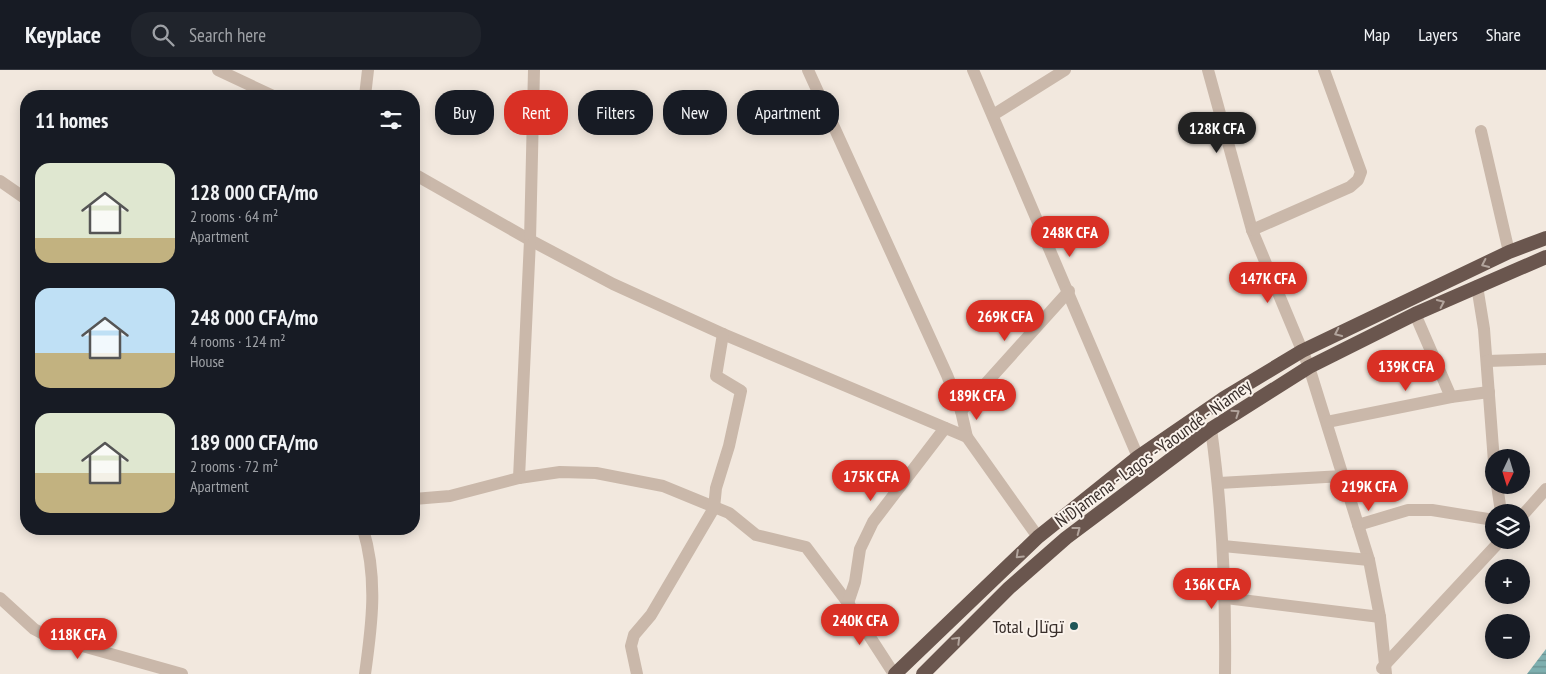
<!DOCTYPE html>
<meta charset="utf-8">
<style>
body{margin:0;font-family:"PT Sans Narrow",Cairo,sans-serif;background:#20242c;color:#f1f3f6;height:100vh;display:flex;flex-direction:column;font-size:19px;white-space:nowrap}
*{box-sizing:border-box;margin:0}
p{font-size:16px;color:#9ea1a6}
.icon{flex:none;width:28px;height:28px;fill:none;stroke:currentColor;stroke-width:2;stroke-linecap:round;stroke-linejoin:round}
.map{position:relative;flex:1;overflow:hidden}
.panel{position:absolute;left:20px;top:20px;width:400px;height:445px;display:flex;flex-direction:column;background:#171b24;border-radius:20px;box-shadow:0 2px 12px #0003}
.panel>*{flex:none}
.banner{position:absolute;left:435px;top:20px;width:475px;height:45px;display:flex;gap:10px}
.needle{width:32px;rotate:184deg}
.buttons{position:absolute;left:1485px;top:379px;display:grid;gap:10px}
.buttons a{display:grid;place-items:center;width:45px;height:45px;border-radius:50%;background:#171b24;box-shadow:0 2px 12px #0003;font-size:25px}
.price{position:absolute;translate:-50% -42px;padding:0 11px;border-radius:18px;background:#d93025;color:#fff;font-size:16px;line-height:32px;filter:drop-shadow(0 1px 2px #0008)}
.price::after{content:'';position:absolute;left:50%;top:30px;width:15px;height:11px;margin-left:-8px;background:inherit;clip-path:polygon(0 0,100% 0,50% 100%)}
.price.on{background:#222;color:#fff}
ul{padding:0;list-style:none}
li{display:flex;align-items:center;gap:15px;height:125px;padding:0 15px}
li span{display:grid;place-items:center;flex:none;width:140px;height:100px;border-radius:15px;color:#555}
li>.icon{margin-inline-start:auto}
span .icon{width:60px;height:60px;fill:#fffc;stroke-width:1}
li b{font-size:21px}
h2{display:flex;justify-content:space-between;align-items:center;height:60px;padding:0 15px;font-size:21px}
.pill{padding:0 18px;border-radius:20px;background:#171b24;box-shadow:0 2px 12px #0003;font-size:18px;line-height:45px}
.pill.on{background:#d93025;color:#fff}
header{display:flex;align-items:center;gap:30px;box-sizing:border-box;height:70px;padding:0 25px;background:#171b24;border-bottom:1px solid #363941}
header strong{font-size:24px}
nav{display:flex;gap:28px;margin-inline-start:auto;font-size:18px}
.search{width:350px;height:45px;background:#20242c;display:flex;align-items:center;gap:12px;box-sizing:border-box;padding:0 18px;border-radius:20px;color:#9ea1a6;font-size:19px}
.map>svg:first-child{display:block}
</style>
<header>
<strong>Keyplace</strong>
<div class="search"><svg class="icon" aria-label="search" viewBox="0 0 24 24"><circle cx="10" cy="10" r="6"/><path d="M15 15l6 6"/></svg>Search here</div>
<nav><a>Map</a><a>Layers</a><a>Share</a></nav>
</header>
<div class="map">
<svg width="1546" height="604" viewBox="0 0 1546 604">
<defs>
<pattern id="water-rules" width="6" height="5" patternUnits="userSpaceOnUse" patternTransform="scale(1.25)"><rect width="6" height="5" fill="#7eafaf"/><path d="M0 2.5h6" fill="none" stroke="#688f8f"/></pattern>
</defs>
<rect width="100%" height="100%" fill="#f2e8de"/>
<!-- water -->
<polygon fill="url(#water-rules)" points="1546,579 1546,604 1527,604"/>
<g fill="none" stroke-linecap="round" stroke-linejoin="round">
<!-- minor -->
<g stroke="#cab8aa" stroke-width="12">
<polyline points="218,0 273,26"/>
<polyline points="808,0 947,305 961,341 967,367 1038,467"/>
<polyline points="973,0 1138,387"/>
<polyline points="1208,0 1252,160 1309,297 1369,490 1380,547 1386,604"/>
<polyline points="365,26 368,0"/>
<polyline points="993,45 1065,0"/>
<polyline points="1481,61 1509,182"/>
<polyline points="414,104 530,170 613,214 723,264 967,367"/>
<polyline points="0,111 26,129"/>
<polyline points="1252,160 1350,117 1358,110 1361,102 1324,0"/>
<polyline points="1477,216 1484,259 1494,392"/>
<polyline points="1415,244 1451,327"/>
<polyline points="1487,291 1546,289"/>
<polyline points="961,341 1069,221"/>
<polyline points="1327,352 1451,327 1489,322"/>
<path d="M1211 359C1223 443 1226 519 1225 604"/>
<polyline points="519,408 530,170 534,0"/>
<polyline points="1219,413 1343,406"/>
<polyline points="1497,415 1501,442"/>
<polyline points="414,429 450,426 519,408 560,402 596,403 663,416 729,443 756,465 806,477 848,533 894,604"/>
<polyline points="1521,447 1546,419"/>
<polyline points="1358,455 1408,440 1432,440 1494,450"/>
<path d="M363 459C378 508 372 554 365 604"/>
<polyline points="1223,476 1369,490"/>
<polyline points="0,528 34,559 47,566 182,604"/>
<polyline points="1226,528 1380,547"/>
<polyline points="848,533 855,512 860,479 873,452 945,358"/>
<polyline points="1382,598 1501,470"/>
<polyline points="637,604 631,576 634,565 651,545 714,438 716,418 729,376 741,321 716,306 723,264"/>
</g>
<!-- trunk -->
<g stroke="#6a564e" stroke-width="14">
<polyline points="895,604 1038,467 1138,387 1224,328 1302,281 1509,182 1546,168"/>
<polyline points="923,604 1009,518 1066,468 1211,359 1309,297 1415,244 1546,187"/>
</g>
</g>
<!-- one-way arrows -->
<defs><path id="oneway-chevron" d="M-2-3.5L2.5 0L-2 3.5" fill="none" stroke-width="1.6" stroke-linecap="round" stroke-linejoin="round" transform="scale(1.25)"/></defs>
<g stroke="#b2a49c">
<use href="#oneway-chevron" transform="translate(1485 194) rotate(155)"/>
<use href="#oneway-chevron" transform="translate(1441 233) rotate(-25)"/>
<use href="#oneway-chevron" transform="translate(1338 263) rotate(155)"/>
<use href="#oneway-chevron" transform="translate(1236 343) rotate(-34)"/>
<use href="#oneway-chevron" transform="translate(1077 460) rotate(-37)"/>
<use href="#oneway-chevron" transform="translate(1019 485) rotate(137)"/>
<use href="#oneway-chevron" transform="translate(957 570) rotate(-45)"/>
</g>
<!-- markers -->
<circle fill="#205759" stroke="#faf2eb" stroke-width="2" cx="1074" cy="556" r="5"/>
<g text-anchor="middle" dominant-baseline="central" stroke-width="4" stroke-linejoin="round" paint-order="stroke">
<!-- street labels -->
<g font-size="18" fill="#382e2a" stroke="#faf2eb">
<text transform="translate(1153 383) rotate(-36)">N'Djamena - Lagos - Yaoundé - Niamey</text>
</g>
<!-- poi labels -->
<g font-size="18" fill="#382e2a" stroke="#faf2eb" text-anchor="end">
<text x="1064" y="556">Total توتال</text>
</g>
</g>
</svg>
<div class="buttons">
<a><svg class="needle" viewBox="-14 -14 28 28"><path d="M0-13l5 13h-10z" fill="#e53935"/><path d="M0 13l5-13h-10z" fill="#9ea1a6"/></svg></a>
<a><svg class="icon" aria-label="layers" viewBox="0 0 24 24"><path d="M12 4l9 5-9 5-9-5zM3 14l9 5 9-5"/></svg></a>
<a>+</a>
<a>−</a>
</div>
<b class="price on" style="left:1217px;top:84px">128K CFA</b>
<b class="price" style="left:1070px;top:188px">248K CFA</b>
<b class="price" style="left:1268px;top:234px">147K CFA</b>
<b class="price" style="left:1005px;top:272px">269K CFA</b>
<b class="price" style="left:1406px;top:322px">139K CFA</b>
<b class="price" style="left:977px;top:351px">189K CFA</b>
<b class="price" style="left:871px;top:432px">175K CFA</b>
<b class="price" style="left:1369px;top:442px">219K CFA</b>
<b class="price" style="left:1212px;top:540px">136K CFA</b>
<b class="price" style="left:860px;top:576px">240K CFA</b>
<b class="price" style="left:78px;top:590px">118K CFA</b>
<div class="banner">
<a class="pill">Buy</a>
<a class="pill on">Rent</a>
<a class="pill">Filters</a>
<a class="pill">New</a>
<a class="pill">Apartment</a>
</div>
<section class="panel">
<h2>11 homes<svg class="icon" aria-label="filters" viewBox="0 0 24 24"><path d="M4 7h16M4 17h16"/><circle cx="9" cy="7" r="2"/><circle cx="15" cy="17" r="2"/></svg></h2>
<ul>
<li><span style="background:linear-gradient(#dfe7d0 75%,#c2b280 0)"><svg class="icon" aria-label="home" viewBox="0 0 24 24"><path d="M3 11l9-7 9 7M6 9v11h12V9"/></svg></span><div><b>128 000 CFA/mo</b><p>2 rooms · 64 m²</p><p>Apartment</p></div></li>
<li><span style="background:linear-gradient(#bfe0f5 65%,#c2b280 0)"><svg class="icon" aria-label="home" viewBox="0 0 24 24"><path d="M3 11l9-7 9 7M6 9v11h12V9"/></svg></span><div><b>248 000 CFA/mo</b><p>4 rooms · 124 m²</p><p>House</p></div></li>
<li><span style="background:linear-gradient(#dfe7d0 60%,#c2b280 0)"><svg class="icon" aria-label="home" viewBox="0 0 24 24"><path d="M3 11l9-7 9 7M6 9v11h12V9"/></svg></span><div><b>189 000 CFA/mo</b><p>2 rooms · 72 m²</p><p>Apartment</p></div></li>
</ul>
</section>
</div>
